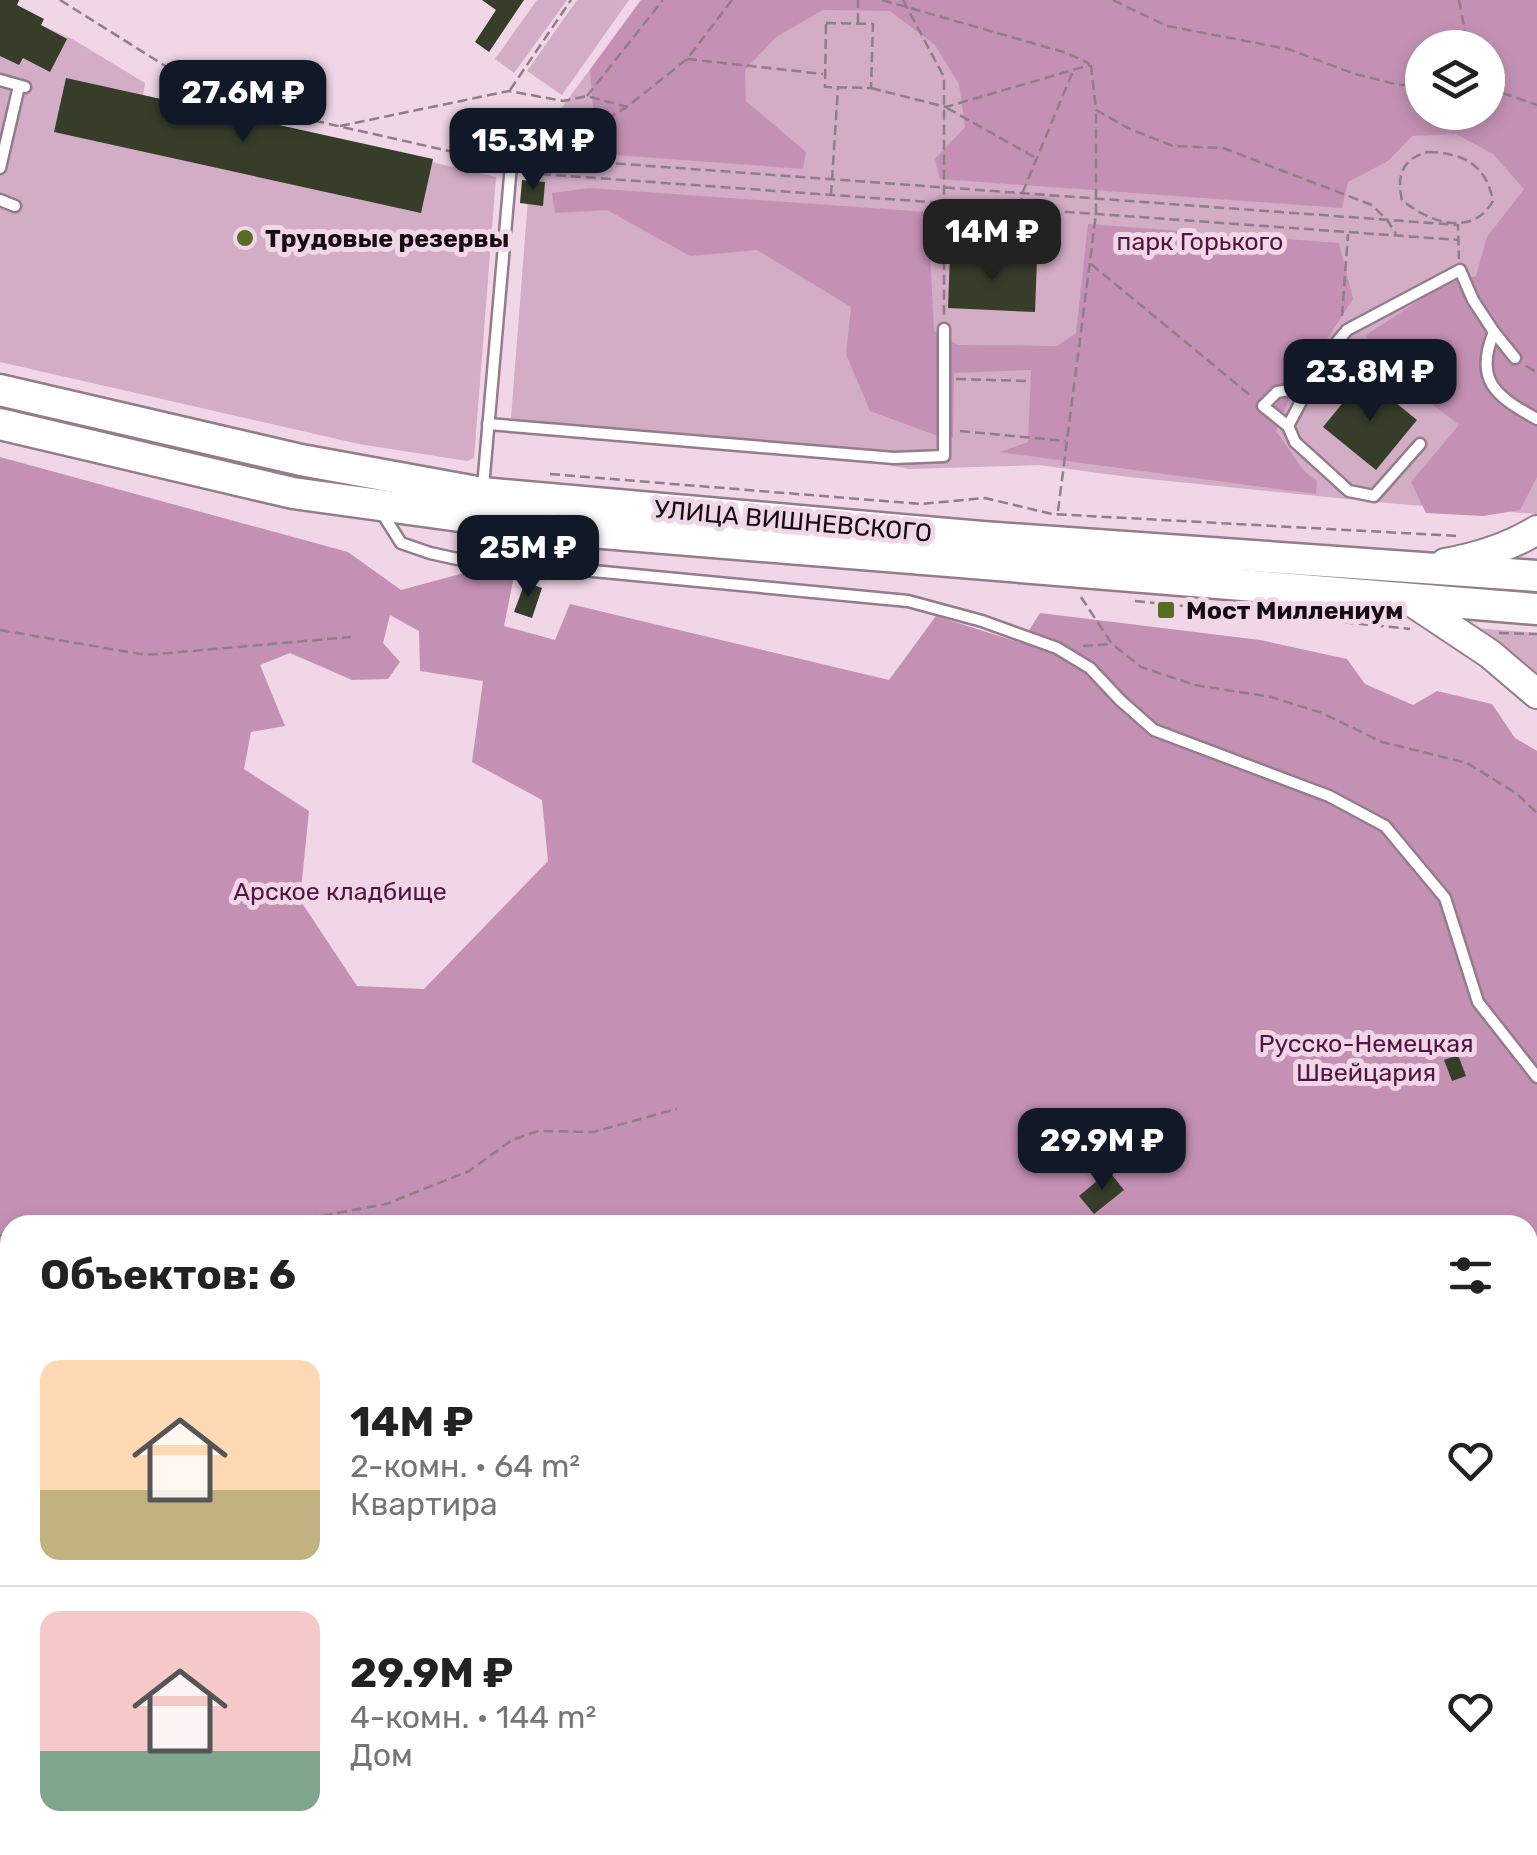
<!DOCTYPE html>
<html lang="ru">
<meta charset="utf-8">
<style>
body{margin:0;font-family:Rubik,sans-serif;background:#f2f2f2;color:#222;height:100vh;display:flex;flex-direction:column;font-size:38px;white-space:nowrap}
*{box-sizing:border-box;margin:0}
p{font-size:32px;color:#767676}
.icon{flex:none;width:55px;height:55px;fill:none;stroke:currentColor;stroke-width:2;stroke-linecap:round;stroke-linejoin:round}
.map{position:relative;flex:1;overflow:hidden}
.details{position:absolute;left:0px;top:1215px;width:1538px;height:640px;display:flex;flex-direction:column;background:#fff;border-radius:30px 30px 0 0;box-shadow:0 5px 15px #0003}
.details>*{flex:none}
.controls{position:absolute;left:1405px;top:30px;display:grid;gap:20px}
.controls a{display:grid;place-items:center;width:100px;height:100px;border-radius:50%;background:#fff;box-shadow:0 5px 15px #0003;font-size:50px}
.price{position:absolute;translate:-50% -85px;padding:0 22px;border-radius:20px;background:#111827;color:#fff;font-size:32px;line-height:65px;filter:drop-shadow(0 2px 5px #0008)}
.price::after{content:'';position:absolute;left:50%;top:60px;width:30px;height:22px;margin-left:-15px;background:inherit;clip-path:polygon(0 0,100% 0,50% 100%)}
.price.selected{background:#222;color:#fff}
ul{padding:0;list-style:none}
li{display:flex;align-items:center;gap:30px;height:250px;padding:0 40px}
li+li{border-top:2px solid #e0e0e0}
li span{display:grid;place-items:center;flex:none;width:280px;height:200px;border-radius:20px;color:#555}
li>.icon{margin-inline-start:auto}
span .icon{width:120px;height:120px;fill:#fffc;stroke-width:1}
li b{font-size:42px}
h2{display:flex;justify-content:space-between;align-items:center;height:120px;padding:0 40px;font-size:42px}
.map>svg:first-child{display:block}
</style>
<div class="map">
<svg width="1537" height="1855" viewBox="0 0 1537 1855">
<rect width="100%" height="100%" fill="#f0d6e7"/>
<!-- green -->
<g fill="#d3acc6" fill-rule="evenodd">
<polygon points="0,0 19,0 17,5 41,25 74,40 145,83 143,95 496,177 474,458 467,461 359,444 0,362"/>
<polygon points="537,0 567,0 514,73 495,59"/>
<polygon points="577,0 629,0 562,95 527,71"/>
<path d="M641 0H1537V514L1397 504 1129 477 1039 465 909 469 808 450 555 437 514 422 511 418 532 148ZM1422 48H1488V112H1422Z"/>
<polygon points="1475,628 1537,633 1537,683"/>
</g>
<!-- forest -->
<g fill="#c491b4" fill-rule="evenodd">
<path d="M641 0H1537V477L1520 510 1483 516 1426 513 1411 482 1459 425 1369 356 1366 335 1443 285 1476 276 1487 237 1524 189 1493 154 1456 134 1412 136 1388 161 1348 182 1342 208 940 179 935 159 965 127 959 84 935 45 890 11 823 10 776 37 745 70 746 101 806 152 803 169 588 153 594 121 590 70ZM1422 48H1488V112H1422Z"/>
<polygon points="589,188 928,212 934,331 958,345 1057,346 1076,333 1088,224 1339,243 1353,299 1290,396 1276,431 1304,471 1317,481 1316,494 1000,452 1028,442 1031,370 954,373 953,438 938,436 870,411 846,354 851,307 757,250 690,256 607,210 555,213 552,193"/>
<path d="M0 457 348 552 401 590 479 569 515 571 504 626 555 640 570 604 889 680 936 616 1021 643 1040 613 1260 640 1347 659 1365 684 1413 705 1437 691 1492 704 1515 738 1537 751V1335L1528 1338V1225H10V1625L0 1628ZM390 615 419 631 420 671 483 681 472 762 542 800 548 861 424 989 357 986 300 900 309 811 244 769 251 732 285 726 260 665 290 653 352 680 388 679 400 662 383 643Z"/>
<polygon points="1537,1492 1537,1855 786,1855 793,1845 1528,1845 1528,1547"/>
</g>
<!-- building -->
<g fill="#363e29">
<polygon points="0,0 19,0 17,5 44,19 41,25 67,39 50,72 23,58 19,65 0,56"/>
<polygon points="482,0 524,0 489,52 475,42 496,10"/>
<polygon points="66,78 433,159 421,213 54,132"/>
<polygon points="522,180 545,182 543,206 520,203"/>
<polygon points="950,255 1037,259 1035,312 948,308"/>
<polygon points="1364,377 1417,420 1376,470 1323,427"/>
<polygon points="525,582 542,588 532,618 514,612"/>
<polygon points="1458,1055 1466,1076 1452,1081 1444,1060"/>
<polygon points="1109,1171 1124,1190 1094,1214 1079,1196"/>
</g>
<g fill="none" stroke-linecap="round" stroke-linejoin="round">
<!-- lane casing -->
<g stroke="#947c8b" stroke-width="15">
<g id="lane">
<polyline points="0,80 25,87"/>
<polyline points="0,168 19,86"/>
<polyline points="0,200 15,206"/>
<polyline points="1494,332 1515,358"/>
<polyline points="488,424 894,458 944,456 944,329"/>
<polyline points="1288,426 1263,406 1277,392 1307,387"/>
<path d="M1420 444 1374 496 1349 491 1295 442 1288 426 1324 358 1347 330 1460 270 1473 300 1494 332C1474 380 1495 396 1537 419"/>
<polyline points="483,487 511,165"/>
<polyline points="380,510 401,543 430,553 480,564 582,570 908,601 982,621 1057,648 1090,668 1120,700 1154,730 1329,796 1385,826 1445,898 1478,1002 1537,1077"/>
<polyline points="25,1855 88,1845"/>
</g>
</g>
<!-- secondary casing -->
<g stroke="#947c8b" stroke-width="32">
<g id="secondary">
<path d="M1445 563C1478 557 1508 548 1537 530"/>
<polyline points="1409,600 1490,654 1537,694"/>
</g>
</g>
<!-- primary casing -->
<g stroke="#947c8b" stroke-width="35">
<g id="primary">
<polyline points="0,390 301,460 482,493 982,537 1537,576"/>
<polyline points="0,424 293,493 554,529 1537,609"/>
</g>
</g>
<!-- path -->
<g stroke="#907d8a" stroke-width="2.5" stroke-dasharray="10 5" stroke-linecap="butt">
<polyline points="60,0 218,99 498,162"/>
<polyline points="882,0 1067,53 1090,64"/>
<polyline points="903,0 944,77 944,318"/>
<polyline points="1113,0 1167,26 1288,49 1355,74 1400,85 1422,85"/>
<polyline points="1459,0 1468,48"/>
<polygon points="826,23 873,24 871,88 825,87"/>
<polyline points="858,23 858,0"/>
<polyline points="687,59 823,74"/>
<polyline points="1091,65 1096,110 1130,129 1173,146 1223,148 1372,205 1388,221 1396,234"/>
<polyline points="871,88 946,107 1090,65"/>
<polyline points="1488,88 1537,105"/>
<polyline points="510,90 571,0"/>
<polyline points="587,96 663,0"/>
<polyline points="947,108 1036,158"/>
<polyline points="340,126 509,91 563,101 587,96 627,107"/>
<path d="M1428 152C1463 153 1486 164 1493 201 1472 238 1428 222 1402 200 1396 175 1403 158 1428 152Z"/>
<polyline points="542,157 627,107 687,59 732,0"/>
<polyline points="541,158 1458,225 1459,259"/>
<polyline points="541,160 540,174 1459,240"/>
<polyline points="831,195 838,88"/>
<polyline points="1021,208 1022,194 1073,71"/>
<polyline points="1091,264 1251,396"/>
<polyline points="1342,316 1348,234"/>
<polyline points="1526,366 1537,372"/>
<polyline points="956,379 1026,381"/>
<polyline points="960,431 1066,441"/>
<polyline points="550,474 921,504 985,498 1052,514 1458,536"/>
<polyline points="1058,511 1096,214 1096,110"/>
<polyline points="1081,597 1112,644 1141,667 1195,685 1271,697 1322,713 1382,742 1467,763 1516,793 1537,813"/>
<polyline points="1135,601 1410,629"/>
<polyline points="0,630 146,655 351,637"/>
<polyline points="1499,633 1537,634"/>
<polyline points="1083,646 1110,644"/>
<polyline points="203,1225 233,1219 321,1216 386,1204 469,1171 512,1140 538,1131 593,1132 677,1109"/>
<polyline points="0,1235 10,1239"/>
<polyline points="1528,1350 1537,1347"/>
<polyline points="1528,1449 1537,1436"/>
<polyline points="1528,1592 1537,1606"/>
<polyline points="748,1855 750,1845"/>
<polyline points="1426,1855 1428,1845"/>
</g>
<!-- lane -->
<use href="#lane" stroke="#fff" stroke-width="10"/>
<!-- secondary -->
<use href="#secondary" stroke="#fff" stroke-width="28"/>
<!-- primary -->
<use href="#primary" stroke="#fff" stroke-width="30"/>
</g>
<!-- markers -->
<g fill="#556f21" stroke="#f0d6e7" stroke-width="4">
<circle cx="245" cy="238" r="10"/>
<rect x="1156" y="600" width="20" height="20" rx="5"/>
</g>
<g text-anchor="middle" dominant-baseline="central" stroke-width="10" stroke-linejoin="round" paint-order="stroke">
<!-- poi labels -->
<g font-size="25" font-weight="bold" fill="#140c12" stroke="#f0d6e7" text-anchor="start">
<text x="265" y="238">Трудовые резервы</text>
<text x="1186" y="610">Мост Миллениум</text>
</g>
<!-- park labels -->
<g font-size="25" fill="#521543" stroke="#f0d6e7">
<text x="1200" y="241">парк Горького</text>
<text x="340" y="891">Арское кладбище</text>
<text x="1366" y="1043">Русско-Немецкая<tspan x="1366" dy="29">Швейцария</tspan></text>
</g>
<!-- street labels -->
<g font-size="25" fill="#140c12" stroke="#f0d6e7">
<text transform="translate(793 521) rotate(5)">УЛИЦА ВИШНЕВСКОГО</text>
</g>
</g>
</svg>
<div class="controls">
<a><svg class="icon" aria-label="layers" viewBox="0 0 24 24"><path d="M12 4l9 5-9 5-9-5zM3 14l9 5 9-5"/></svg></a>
</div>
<b class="price" style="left:243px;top:145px">27.6M ₽</b>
<b class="price" style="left:533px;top:193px">15.3M ₽</b>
<b class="price selected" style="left:992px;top:284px">14M ₽</b>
<b class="price" style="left:1370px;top:424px">23.8M ₽</b>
<b class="price" style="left:528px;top:600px">25M ₽</b>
<b class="price" style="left:1102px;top:1193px">29.9M ₽</b>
<section class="details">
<h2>Объектов: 6<svg class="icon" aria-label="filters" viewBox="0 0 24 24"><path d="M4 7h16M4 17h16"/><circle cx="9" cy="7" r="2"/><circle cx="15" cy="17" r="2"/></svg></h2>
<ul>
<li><span style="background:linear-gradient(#ffd9b3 65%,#c2b280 0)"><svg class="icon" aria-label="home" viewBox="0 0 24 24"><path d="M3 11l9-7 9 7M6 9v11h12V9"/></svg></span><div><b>14M ₽</b><p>2-комн. · 64 m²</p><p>Квартира</p></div><svg class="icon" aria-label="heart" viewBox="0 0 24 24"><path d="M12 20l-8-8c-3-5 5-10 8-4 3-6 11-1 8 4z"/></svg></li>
<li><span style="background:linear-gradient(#f6c9c9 70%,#7fa58c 0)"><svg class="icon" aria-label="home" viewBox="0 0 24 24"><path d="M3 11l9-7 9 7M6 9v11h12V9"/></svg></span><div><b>29.9M ₽</b><p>4-комн. · 144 m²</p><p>Дом</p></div><svg class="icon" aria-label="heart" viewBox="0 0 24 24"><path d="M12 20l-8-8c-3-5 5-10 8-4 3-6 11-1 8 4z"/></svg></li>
</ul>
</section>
</div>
